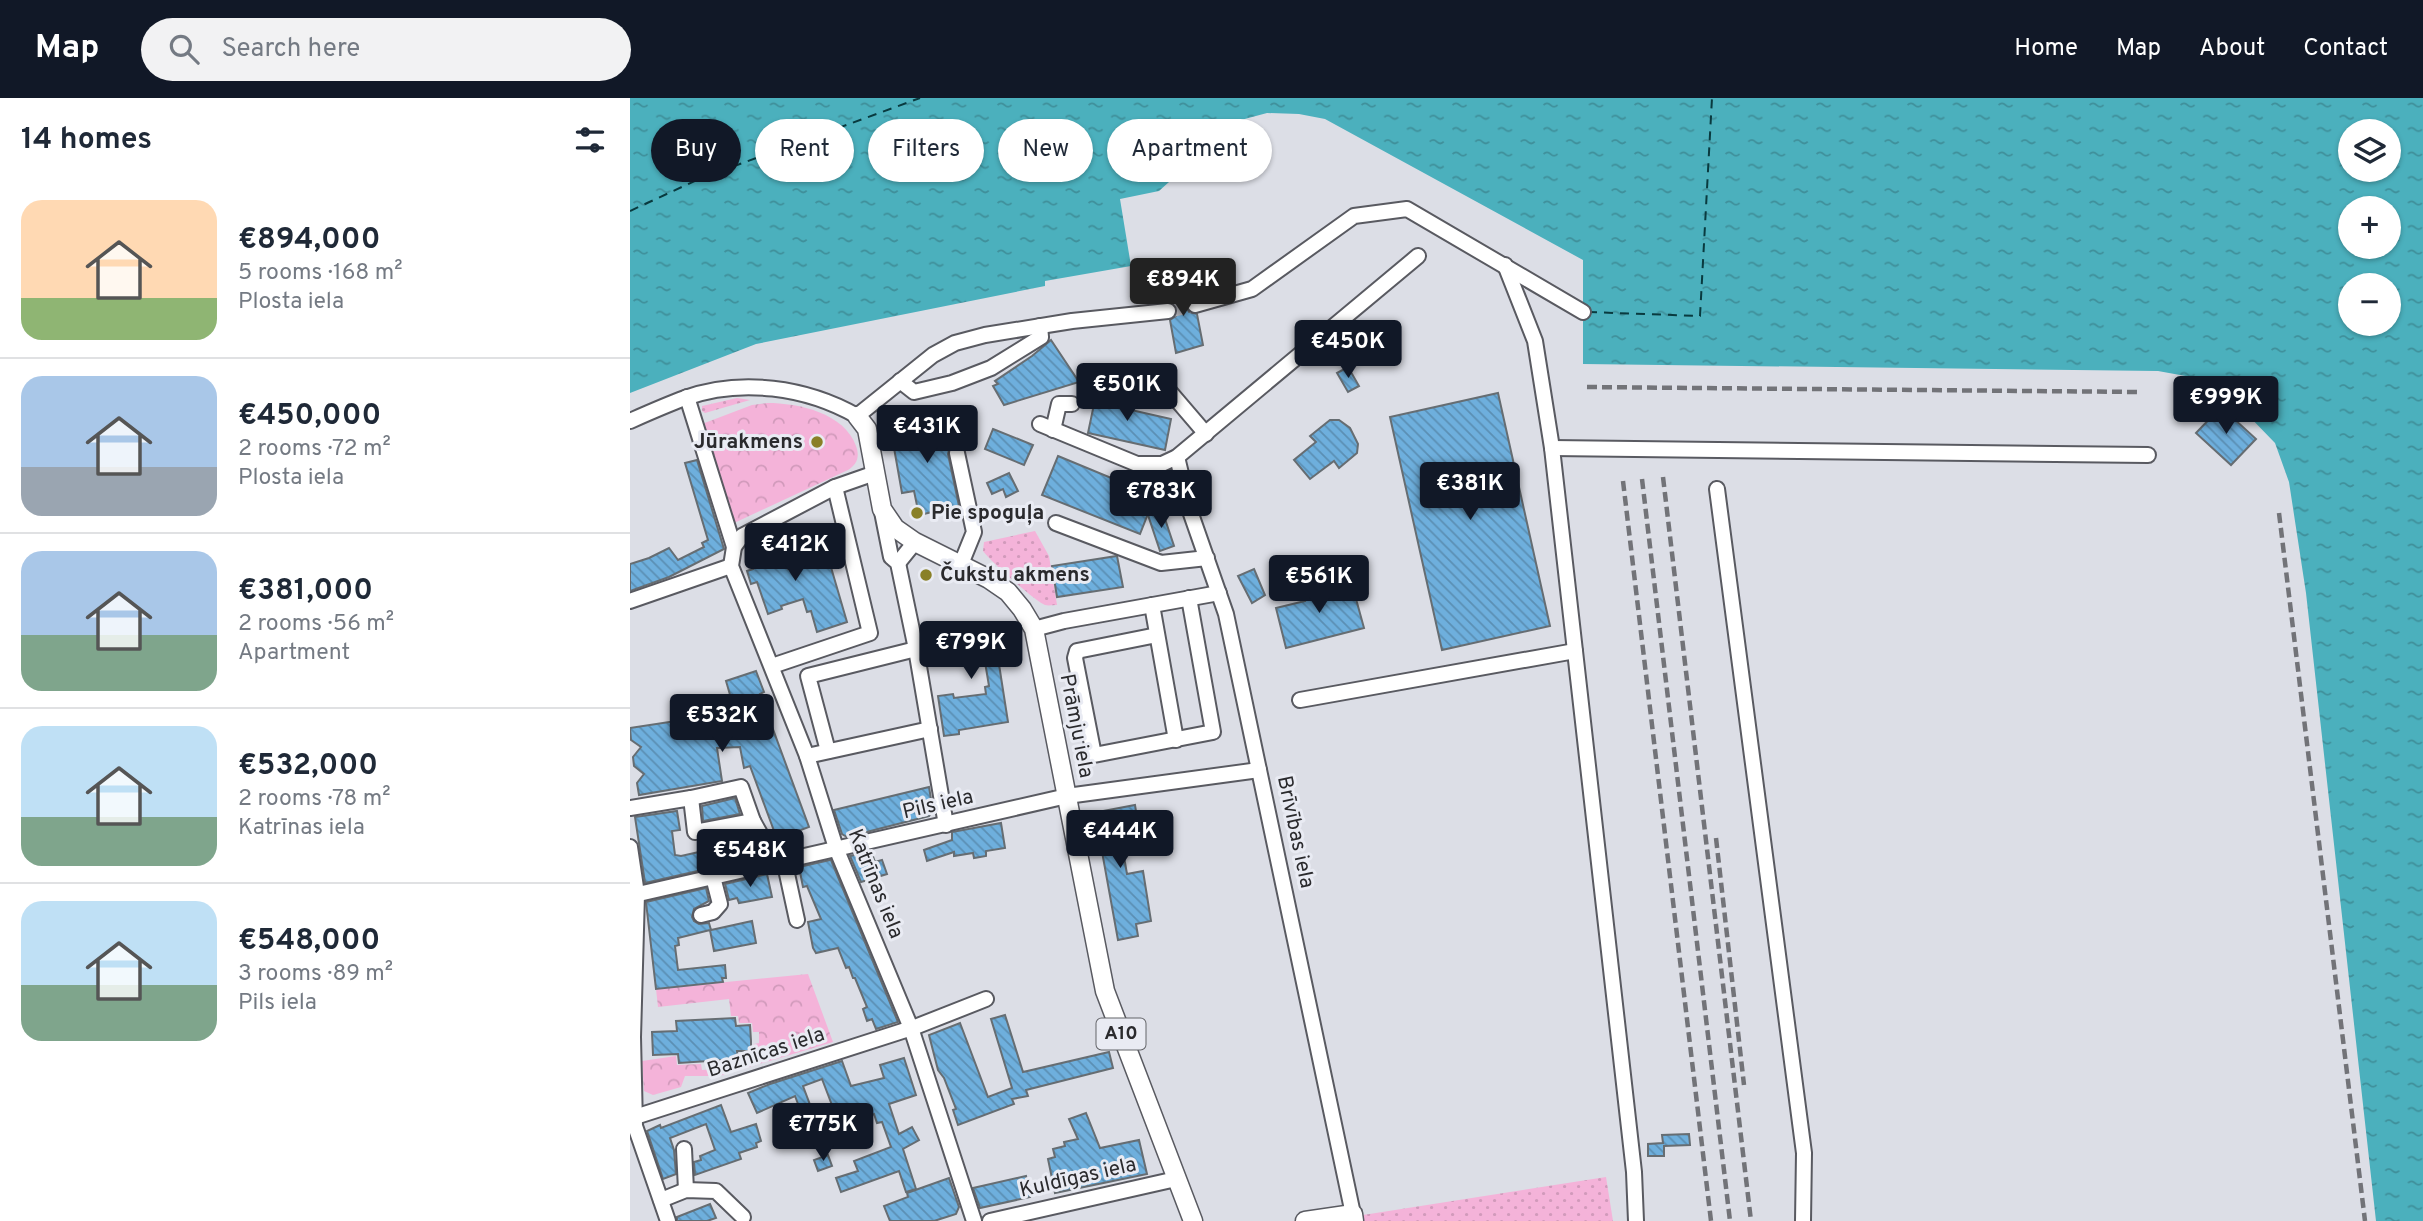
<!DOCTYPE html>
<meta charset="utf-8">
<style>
body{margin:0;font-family:Overpass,sans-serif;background:#f2f2f3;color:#1f2937;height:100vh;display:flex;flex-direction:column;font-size:26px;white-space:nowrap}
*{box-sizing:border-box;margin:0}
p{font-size:23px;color:#747a83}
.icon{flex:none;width:38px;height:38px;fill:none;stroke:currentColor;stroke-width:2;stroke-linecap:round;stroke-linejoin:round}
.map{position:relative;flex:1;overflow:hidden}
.drawer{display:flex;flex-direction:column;background:#fff;width:630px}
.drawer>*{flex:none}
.hud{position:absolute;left:21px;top:21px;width:665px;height:63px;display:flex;gap:14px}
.tools{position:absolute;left:1708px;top:21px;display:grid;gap:14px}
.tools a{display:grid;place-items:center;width:63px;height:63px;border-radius:50%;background:#fff;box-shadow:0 2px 5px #0004;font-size:35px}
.price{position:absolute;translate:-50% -60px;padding:0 16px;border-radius:7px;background:#111827;color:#fff;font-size:23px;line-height:46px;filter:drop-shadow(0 2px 4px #0008)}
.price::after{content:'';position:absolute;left:50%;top:42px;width:21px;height:16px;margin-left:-10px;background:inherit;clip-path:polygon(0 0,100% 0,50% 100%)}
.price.active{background:#222;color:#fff}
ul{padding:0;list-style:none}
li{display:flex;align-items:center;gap:21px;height:175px;padding:0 21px}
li+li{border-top:2px solid #e0e1e3}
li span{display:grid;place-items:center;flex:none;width:196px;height:140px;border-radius:21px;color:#555}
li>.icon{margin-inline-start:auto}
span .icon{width:84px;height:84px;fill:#fffc;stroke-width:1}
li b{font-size:30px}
h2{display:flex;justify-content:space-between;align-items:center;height:84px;padding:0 21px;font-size:30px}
.pill{padding:0 24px;border-radius:32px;background:#fff;box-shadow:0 2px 5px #0004;font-size:24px;line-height:63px}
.pill.active{background:#111827;color:#fff}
header{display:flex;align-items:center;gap:42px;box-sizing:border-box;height:98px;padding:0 35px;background:#111827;color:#fff}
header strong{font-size:33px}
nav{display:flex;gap:38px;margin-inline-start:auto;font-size:24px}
.search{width:490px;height:63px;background:#f2f2f3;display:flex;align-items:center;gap:18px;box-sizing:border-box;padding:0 24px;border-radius:38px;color:#747a83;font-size:26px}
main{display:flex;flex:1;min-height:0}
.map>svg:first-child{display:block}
</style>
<header>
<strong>Map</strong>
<div class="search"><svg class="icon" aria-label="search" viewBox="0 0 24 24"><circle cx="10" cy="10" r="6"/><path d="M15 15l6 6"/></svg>Search here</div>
<nav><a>Home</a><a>Map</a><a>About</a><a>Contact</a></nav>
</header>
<main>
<section class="drawer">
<h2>14 homes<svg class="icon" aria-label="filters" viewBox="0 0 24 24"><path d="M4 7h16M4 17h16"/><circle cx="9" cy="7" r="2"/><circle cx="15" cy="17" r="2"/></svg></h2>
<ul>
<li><span style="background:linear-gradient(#ffd9b3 70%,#8fb573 0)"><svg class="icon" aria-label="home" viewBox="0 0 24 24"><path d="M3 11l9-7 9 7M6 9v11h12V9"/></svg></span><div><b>€894,000</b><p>5 rooms · 168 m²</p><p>Plosta iela</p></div></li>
<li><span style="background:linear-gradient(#a9c7e8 65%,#9aa5b1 0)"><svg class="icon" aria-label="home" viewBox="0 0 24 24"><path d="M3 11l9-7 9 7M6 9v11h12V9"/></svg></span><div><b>€450,000</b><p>2 rooms · 72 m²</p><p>Plosta iela</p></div></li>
<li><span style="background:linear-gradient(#a9c7e8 60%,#7fa58c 0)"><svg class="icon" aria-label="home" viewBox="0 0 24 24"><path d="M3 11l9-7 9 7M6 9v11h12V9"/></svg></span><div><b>€381,000</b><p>2 rooms · 56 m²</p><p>Apartment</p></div></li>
<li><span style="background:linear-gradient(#bfe0f5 65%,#7fa58c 0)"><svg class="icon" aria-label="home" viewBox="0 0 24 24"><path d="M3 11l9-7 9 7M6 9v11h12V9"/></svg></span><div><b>€532,000</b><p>2 rooms · 78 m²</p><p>Katrīnas iela</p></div></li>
<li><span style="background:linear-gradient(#bfe0f5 60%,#7fa58c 0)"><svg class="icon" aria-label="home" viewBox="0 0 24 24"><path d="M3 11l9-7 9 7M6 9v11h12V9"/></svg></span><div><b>€548,000</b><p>3 rooms · 89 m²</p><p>Pils iela</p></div></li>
</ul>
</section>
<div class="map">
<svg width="1793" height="1123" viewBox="0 0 1793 1123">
<defs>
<pattern id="grass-dots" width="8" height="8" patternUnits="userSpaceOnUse" patternTransform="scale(1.75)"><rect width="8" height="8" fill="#f4b3d9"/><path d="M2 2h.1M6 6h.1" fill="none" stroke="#d19abb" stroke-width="1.8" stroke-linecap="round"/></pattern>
<pattern id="park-crowns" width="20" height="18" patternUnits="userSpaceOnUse" patternTransform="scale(1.75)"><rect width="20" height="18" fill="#f4b3d9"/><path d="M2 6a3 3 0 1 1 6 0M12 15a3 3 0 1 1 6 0" fill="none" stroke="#d19abb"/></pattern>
<pattern id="water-ripples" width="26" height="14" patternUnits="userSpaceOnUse" patternTransform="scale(1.75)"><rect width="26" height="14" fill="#4bb0bd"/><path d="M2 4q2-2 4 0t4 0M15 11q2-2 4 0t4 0" fill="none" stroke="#3f8f9a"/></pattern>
<pattern id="building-back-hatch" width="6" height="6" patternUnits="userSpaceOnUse" patternTransform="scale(1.75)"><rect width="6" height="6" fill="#6eafdd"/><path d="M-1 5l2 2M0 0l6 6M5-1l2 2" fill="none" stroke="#5b8fb4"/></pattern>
</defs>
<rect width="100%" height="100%" fill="#dcdee6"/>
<!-- grass -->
<g fill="url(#grass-dots)">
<polygon points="107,300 120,302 75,315 72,313 72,308"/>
<path d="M405 433 419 458 427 507C424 507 418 508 415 507 406 504 359 462 353 453L354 444Z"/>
<polygon points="976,1079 983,1123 734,1123 733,1117"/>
</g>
<!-- park -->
<g fill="url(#park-crowns)">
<path d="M137 305C169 305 214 315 226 348 230 359 227 366 218 372L102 426 72 326 122 307Z"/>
<polygon points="178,876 203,944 89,978 55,978 51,989 23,997 14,993 12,963 46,958 47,967 71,966 72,972 85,971 85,965 109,964 109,956 123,954 124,946 129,945 129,934 123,934 122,925 109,925 108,918 101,918 99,901 28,909 26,891"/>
</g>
<!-- water -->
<path fill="url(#water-ripples)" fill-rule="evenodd" d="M0 0H1793V1123H1746L1676 495 1659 384 1645 345 1613 312 1561 279 1528 273 953 266V162L695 21 669 16 637 15 611 22 589 39 529 93 490 101 501 168 415 183V188L126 246 0 295ZM1720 33H1759V72H1720ZM1720 110H1759V149H1720ZM1720 187H1759V226H1720Z"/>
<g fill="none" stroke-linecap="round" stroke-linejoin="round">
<!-- ferry -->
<g stroke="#093a3f" stroke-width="2" stroke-dasharray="9 7" stroke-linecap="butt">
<polyline points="0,113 69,81 290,0"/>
<polyline points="958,214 1070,218 1082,0"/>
</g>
</g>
<!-- building -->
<g fill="url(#building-back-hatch)" stroke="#666d72" stroke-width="2">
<polygon points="560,183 563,198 558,201 556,209 559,214 567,216 573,247 546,255 540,222 546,218 547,211 542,205 536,203 534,189"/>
<polygon points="421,242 449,284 374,307 363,288 368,286 365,283 402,258"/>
<polygon points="718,269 729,288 718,294 707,275"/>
<polygon points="468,287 483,291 479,307 541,321 535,352 458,335"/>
<polygon points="868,295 920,528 812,552 760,319"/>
<polygon points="1591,309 1626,341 1601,367 1566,335"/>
<polygon points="323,321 328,346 320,348 318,356 329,408 289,417 284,393 272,395 261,333"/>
<polygon points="700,322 709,322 720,330 728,346 727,355 709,370 704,363 680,381 664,362 686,344 680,338"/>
<polygon points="363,331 403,347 394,367 355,351"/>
<polygon points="428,358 525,398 510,436 412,397"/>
<polygon points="67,362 94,451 39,479 0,493 0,466 19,460 39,450 48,462 74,449 72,445 78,442 55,365"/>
<polygon points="379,375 388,393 376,399 373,391 362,396 357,385"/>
<polygon points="532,412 544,448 530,453 518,417"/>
<polygon points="145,434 158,471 198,459 217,524 187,534 181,513 177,514 173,501 151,508 152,511 138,516 127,484 121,486 117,473 123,471 116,449"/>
<polygon points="487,458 493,489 427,499 422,468"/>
<polygon points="624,471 635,497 622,505 608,478"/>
<polygon points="691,478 696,497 723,490 734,530 656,550 646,510 675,503 670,484"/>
<polygon points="363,528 378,624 329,632 329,636 314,638 308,598 323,596 324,600 356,596 355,589 359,588 353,552 297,561 294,539"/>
<polygon points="126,573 134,594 130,596 179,729 147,741 120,668 114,670 110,649 87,650 92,683 9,697 7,685 14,676 4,668 3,659 11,649 1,642 0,630 105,614 96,583"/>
<polygon points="299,689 303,713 299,718 217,739 212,736 204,712"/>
<polygon points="105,700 110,716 73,723 72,708"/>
<polygon points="505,707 508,726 489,730 497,776 513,773 521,823 506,826 508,838 488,842 469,737 465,737 465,734 456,736 452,717"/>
<polygon points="47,713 50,732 42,733 45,757 51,758 123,742 129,759 15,785 5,719"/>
<polygon points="371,725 375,750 356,753 356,758 344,760 343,755 324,758 324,754 297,763 294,752 322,742 322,734"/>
<polygon points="241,753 245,764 252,762 257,776 231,784 220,758"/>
<polygon points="200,762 201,762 268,924 246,931 242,921 237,923 233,911 237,909 225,880 223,880 219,869 216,870 208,850 186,855 183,850 178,824 191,821 177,788 173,789 169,769"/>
<polygon points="137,776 142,799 109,805 107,800 99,802 95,786"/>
<polygon points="76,790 79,803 64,811 62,819 64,823 69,826 79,825 81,832 122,823 126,845 84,853 80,832 48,840 49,847 45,848 48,872 95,867 96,880 92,880 93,884 26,891 16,804"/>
<polygon points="375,917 393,974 479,954 483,970 396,992 398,998 382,1001 384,1006 328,1027 323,1012 326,1011 314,980 308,972 299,937 330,925 358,999 382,990 361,921"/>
<polygon points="105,920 106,928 120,927 121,943 121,953 107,953 108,961 49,965 48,956 23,957 22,934 47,933 46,923"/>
<polygon points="274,960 286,997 259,1006 269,1036 282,1029 289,1042 273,1051 286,1091 276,1094 269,1073 211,1094 206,1080 228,1073 224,1063 261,1049 252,1024 247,1025 244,1016 234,1020 233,1016 225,1019 221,1009 205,1015 192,981 173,988 191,1036 181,1040 165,998 127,1015 118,995 140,986 212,963 221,988 254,980 250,967"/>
<polygon points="91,1007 101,1034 126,1026 131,1043 126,1045 127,1049 109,1055 111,1061 65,1077 64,1064 71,1062 70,1058 85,1052 76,1026 40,1040 44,1052 46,1076 33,1081 17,1033 30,1027 31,1030"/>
<polygon points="456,1015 470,1050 509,1042 517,1076 425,1095 418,1061 425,1059 423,1051 435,1048 434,1044 448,1041 439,1021"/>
<polygon points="1059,1036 1060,1047 1034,1048 1034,1058 1018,1058 1018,1046 1033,1045 1032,1037"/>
<polygon points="198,1057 202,1068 188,1073 184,1062"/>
<polygon points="396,1078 400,1099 350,1110 343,1090"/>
<polygon points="319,1080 329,1109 326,1116 304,1123 260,1123 254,1108 278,1099 277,1095"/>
<polygon points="80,1106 86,1120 77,1123 47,1123 47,1119"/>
</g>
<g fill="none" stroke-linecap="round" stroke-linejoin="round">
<!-- minor-tunnel -->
<polyline stroke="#b8bac1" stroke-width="14" stroke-dasharray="14 7" stroke-linecap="butt" points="538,213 565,207"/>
<!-- minor casing -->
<g stroke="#595a61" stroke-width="18">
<g id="minor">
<polyline points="875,167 905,243 922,350 1004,1074 1006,1123"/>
<polyline points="565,207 622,191 724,118 777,111 953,214"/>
<polyline points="270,283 284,294 322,285 361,270 411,239 410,228"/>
<polyline points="540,294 576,336"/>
<polyline points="57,299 104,449"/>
<path d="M0 323C18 315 36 307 55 300 111 280 176 289 227 318L303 257 325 245 355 237 442 223 538 213"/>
<polyline points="410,326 507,366 532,366 547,359 788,158"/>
<polyline points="423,332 429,306 442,306"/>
<polyline points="922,350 1518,357"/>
<polyline points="327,355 344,434 331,466"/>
<polyline points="547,359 560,413 596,516 723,1116"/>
<polyline points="245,375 205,389 112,438 104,449 101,468 177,658 206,750 281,930 344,1123"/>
<polyline points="1087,391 1174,1055 1173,1123"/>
<polyline points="252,414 261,459 268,465 286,551 316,727"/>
<polyline points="426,425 531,465 577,460"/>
<polyline points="268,465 285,444"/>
<polyline points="0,503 101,468"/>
<polyline points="522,507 546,642"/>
<polyline points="404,531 434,523 589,495"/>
<polyline points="527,537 447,553 445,560 464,657 583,634 559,500"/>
<polyline points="142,568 240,535 205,389"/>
<polyline points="670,602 945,553"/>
<polyline points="198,653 178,578 286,551"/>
<polyline points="177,658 300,631"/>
<polyline points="61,700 111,689 123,723"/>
<polyline points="0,710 61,700 65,734 123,723 137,748 154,762 167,822"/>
<polyline points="0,749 7,796 3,939 5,1028 38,1123"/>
<polyline points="0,798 437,698 629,672"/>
<polyline points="71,817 83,814 90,806 83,779"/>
<polyline points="5,1019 285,929 356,901"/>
<polyline points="54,1051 56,1092"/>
<polyline points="31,1102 56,1092 86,1093 113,1119"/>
<polyline points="360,1123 546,1081"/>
</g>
</g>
<!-- major casing -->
<g stroke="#595a61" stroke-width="21">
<g id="major">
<polyline points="227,318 237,331 252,411 265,430 285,444 359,481 378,494 392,511 404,531 475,893 563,1123"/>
<polyline points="675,1123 723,1116 724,1123"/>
</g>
</g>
<!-- minor -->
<use href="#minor" stroke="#fff" stroke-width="14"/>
<!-- major -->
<use href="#major" stroke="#fff" stroke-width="18"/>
<!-- rail -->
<g stroke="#727378" stroke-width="4.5" stroke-dasharray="10 5" stroke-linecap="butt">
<polyline points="957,289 1510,294"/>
<polyline points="1033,379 1121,1123"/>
<polyline points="1012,381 1100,1123"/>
<polyline points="993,383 1081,1123"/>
<polyline points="1649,415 1735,1123"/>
<polyline points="1086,740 1114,987"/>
</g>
</g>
<!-- markers -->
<g fill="#898027" stroke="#e9ebf3" stroke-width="2.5">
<circle cx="187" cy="344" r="7"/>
<circle cx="287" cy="415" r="7"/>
<circle cx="296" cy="477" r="7"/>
</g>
<g text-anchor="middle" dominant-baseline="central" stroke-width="6" stroke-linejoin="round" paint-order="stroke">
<!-- shield labels -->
<rect fill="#e9ebf3" stroke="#636468" stroke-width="2" x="466.5" y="920.5" width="49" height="31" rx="5"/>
<g font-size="19" font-weight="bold" fill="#2a2a2d">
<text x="491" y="936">A10</text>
</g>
<!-- poi labels -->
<g font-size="21" font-weight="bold" fill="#2a2a2d" stroke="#e9ebf3" text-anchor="start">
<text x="173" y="344" text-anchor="end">Jūrakmens</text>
<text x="301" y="415">Pie spoguļa</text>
<text x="310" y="477">Čukstu akmens</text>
</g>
<!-- street labels -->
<g font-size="21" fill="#2a2a2d" stroke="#e9ebf3">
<text transform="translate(446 628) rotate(79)">Prāmju iela</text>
<text transform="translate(308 707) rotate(-13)">Pils iela</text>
<text transform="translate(665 734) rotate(78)">Brīvības iela</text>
<text transform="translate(245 786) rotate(68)">Katrīnas iela</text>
<text transform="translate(136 955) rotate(-18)">Baznīcas iela</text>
<text transform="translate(448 1080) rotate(-13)">Kuldīgas iela</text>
</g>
</g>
</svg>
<div class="tools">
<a><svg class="icon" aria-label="layers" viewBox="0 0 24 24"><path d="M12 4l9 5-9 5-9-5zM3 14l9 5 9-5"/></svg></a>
<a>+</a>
<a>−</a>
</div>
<b class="price active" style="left:553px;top:220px">€894K</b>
<b class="price" style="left:718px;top:282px">€450K</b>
<b class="price" style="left:497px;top:325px">€501K</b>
<b class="price" style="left:1596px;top:338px">€999K</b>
<b class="price" style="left:297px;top:367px">€431K</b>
<b class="price" style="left:840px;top:424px">€381K</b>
<b class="price" style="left:531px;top:432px">€783K</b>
<b class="price" style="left:165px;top:485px">€412K</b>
<b class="price" style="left:689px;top:517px">€561K</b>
<b class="price" style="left:341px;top:583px">€799K</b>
<b class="price" style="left:92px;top:656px">€532K</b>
<b class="price" style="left:490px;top:772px">€444K</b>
<b class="price" style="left:120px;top:791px">€548K</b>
<b class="price" style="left:193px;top:1065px">€775K</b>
<div class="hud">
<a class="pill active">Buy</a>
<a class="pill">Rent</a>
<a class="pill">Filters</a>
<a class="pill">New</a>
<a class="pill">Apartment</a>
</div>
</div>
</main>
